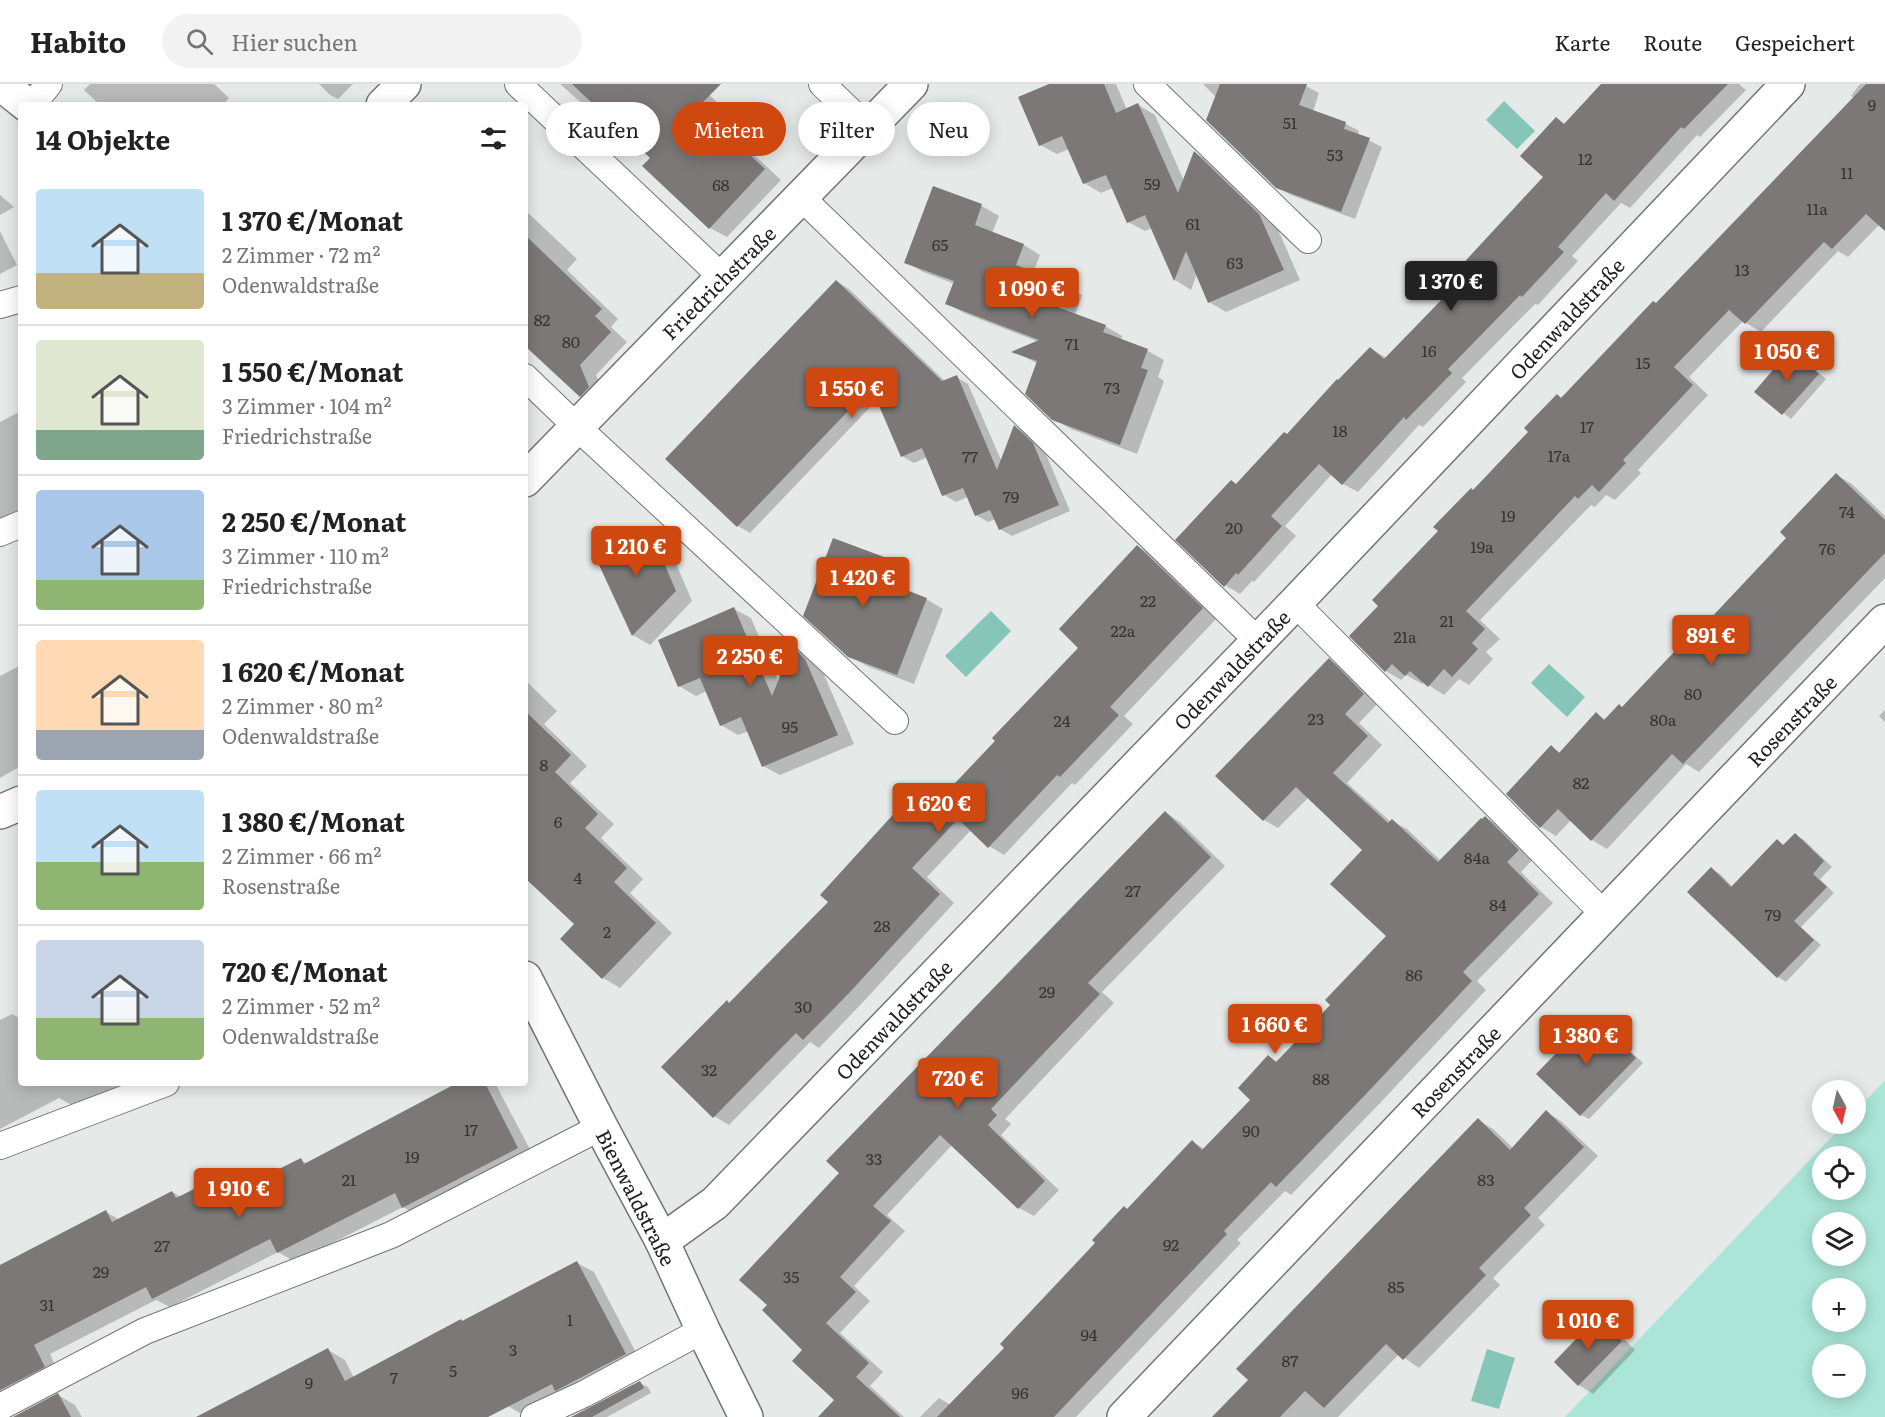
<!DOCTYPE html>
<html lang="de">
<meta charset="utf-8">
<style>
body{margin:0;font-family:Literata,serif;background:#f2f2f2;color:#222;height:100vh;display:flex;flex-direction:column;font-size:22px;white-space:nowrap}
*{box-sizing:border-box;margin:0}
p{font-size:20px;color:#767676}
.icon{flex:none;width:33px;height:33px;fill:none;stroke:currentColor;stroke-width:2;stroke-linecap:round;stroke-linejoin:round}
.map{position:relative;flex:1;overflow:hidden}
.sheet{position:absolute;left:18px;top:18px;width:510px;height:984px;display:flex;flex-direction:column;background:#fff;border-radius:6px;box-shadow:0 3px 15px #0003}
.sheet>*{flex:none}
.guide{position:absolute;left:546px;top:18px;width:570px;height:54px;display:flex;gap:12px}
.needle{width:39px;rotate:172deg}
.tools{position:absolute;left:1812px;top:996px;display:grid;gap:12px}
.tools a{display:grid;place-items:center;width:54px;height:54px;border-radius:50%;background:#fff;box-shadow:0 3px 15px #0003;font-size:30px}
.price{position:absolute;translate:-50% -51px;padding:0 14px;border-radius:6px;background:#cf480f;color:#fff;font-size:20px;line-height:39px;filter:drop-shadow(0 2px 3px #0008)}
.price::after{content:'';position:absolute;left:50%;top:36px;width:18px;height:14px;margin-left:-9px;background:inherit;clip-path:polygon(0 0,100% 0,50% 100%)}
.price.current{background:#222;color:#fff}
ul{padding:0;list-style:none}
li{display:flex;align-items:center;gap:18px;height:150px;padding:0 18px}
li+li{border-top:2px solid #e0e0e0}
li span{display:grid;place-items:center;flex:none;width:168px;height:120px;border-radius:6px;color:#555}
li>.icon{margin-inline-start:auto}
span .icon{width:72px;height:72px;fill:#fffc;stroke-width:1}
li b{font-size:26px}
h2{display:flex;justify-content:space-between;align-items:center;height:72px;padding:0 18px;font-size:26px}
.tag{padding:0 21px;border-radius:27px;background:#fff;box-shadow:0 3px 15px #0003;font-size:21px;line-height:54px}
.tag.current{background:#cf480f;color:#fff}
header{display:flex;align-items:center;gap:36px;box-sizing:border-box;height:84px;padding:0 30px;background:#fff;border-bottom:2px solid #e0e0e0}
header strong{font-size:28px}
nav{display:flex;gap:33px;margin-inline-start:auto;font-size:21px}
.search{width:420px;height:54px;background:#f2f2f2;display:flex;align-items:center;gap:15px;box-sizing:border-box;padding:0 21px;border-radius:33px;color:#767676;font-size:22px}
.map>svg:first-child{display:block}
</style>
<header>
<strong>Habito</strong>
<div class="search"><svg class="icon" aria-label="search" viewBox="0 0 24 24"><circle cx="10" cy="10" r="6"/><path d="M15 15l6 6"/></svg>Hier suchen</div>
<nav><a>Karte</a><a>Route</a><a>Gespeichert</a></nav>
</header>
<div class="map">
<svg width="1885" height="1333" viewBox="0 0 1885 1333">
<rect width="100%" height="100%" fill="#e5e9e8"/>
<!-- green -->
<path fill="#aae5d7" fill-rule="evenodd" d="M1885 996V1333H1565L1844 1040H1856V1027ZM1822 1072H1856V1106H1822ZM1822 1138H1856V1172H1822ZM1822 1204H1856V1238H1822ZM1822 1270H1856V1304H1822Z"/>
<!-- water -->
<g fill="#86c6b8">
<polygon points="1504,17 1535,47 1517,65 1486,36"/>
<polygon points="991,527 1011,547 966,593 945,572"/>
<polygon points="1549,580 1585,613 1567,633 1531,599"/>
<polygon points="1487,1265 1515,1274 1499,1325 1471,1317"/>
</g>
<!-- shadow -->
<g fill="#0003">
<polygon points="90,0 214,0 229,14 223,21 100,21 84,6"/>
<polygon points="319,0 353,0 338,15 330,11"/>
<polygon points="560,0 698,0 723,24 714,33 781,96 727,153 710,144 652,74 598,23 594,26 578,16"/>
<polygon points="1053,0 1116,0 1127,26 1138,21 1155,31 1184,97 1195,69 1211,78 1276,141 1300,196 1226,228 1209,218 1197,190 1191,206 1175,196 1152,144 1145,147 1128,138 1113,104 1101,109 1084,99 1069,65 1057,70 1040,61"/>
<polygon points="1203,0 1302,0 1319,9 1313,28 1346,40 1359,47 1358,51 1382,63 1355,135 1291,111 1276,102 1216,13"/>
<polygon points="1622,0 1739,0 1746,6 1700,53 1697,51 1630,124 1621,119 1572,172 1578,177 1538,221 1535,220 1462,294 1466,298 1423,343 1419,341 1358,408 1343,400 1332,390 1285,442 1296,452 1254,498 1252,497 1240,510 1225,501 1237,401 1288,352 1371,265 1387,274 1453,206 1545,93 1556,35 1565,41"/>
<polygon points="1860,0 1885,0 1885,141 1881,139 1848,173 1838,167 1761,248 1743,237 1689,293 1708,311 1638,386 1641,389 1615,416 1606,411 1595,423 1591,421 1480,536 1500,555 1486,568 1493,575 1469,601 1459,595 1444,611 1424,598 1422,600 1406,591 1401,596 1386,587 1380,522 1440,447 1474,407 1530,348 1558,312 1563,315 1657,220 1854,14 1851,12"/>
<polygon points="934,104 982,122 999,132 992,149 1024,161 1040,171 1033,189 1065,201 1082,211 1075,231 1105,242 1122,252 1121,256 1148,267 1164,276 1158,293 1164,297 1137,370 1071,345 1053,335 1038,280 1015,268 1039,258 964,229 947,219 955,200 923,188 906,178"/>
<polygon points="0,111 14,123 0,131"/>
<polygon points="525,126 577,175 567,186 618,235 611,243 627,258 596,291 606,313 597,322 581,312 525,259"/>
<polygon points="0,147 17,181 0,190"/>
<polygon points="837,198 849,205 946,298 956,293 968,300 1002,378 1014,343 1026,349 1045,368 1070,427 1012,452 1000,445 996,435 988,438 976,431 968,413 956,418 944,411 928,373 914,379 902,372 878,315 750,449 738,442"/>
<polygon points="1792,267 1800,272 1826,295 1791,335 1756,308"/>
<polygon points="21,327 21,425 0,436 0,338"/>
<polygon points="1836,391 1852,400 1885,432 1885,494 1699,688 1686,680 1607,765 1592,756 1571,736 1556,752 1541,743 1551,663 1561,669 1596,630 1606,636 1623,624 1693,555 1788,454"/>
<polygon points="649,446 666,456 692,517 650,561 633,551"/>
<polygon points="1138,463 1153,471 1217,534 1124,632 1133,640 1075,701 1072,699 1004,771 989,762 971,746 927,793 954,819 865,916 819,964 810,958 729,1041 714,1032 730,920 830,818 921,703 941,716 1080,564"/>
<polygon points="883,474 900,484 893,502 926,515 943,525 914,600 867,582 849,572 805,531"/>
<polygon points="734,525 751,534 779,599 792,564 809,573 822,586 854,660 780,691 763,682 749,647 738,651 721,641 707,607 696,612 679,602"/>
<polygon points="1329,576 1344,585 1378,619 1359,639 1382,661 1347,699 1391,738 1392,737 1407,745 1441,777 1486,734 1500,742 1533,775 1521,788 1553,819 1477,897 1486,906 1381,1018 1291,1111 1285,1107 1237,1156 1241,1159 1076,1333 920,1333 939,1314 951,1321 1006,1264 1128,1126 1192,1058 1205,1065 1252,1016 1269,973 1277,978 1332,921 1388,852 1364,766 1309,713 1278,744 1264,736"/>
<polygon points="21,581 21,682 0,694 0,592"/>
<polygon points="525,596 557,627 544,640 587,682 570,699 614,740 601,754 643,795 630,809 672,849 620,904 603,894 576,840 525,768"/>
<polygon points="1885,626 1885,638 1879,632"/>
<polygon points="1166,729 1180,738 1225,782 1102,908 1114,919 1005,1035 1011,1040 1001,1051 1059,1106 1034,1132 1019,1124 952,1061 887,1131 905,1147 854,1202 870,1217 840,1249 883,1288 870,1302 904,1333 826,1333 836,1316 804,1265 769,1221 841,1089"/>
<polygon points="1795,751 1803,755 1832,783 1820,795 1834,809 1801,843 1821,861 1786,898 1778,893 1689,808 1712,785 1720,790 1733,803 1777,757 1784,761"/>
<polygon points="12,930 21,935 21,999 125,999 77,1024 59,1014 0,1045 0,936"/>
<polygon points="1592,934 1600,939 1643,979 1589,1035 1581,1031"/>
<polygon points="460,999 495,999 534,1073 420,1132 403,1123 295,1178 278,1168 170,1223 156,1216 50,1270 60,1292 0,1333 0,1183 106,1128 120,1136 172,1108 181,1113 233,1086 250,1096 252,1100 301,1076 308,1080"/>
<polygon points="1546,1028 1561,1037 1598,1072 1538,1134 1545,1141 1493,1194 1500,1201 1419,1284 1399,1270 1338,1333 1214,1333 1250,1296 1478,1036 1493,1045 1513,1064"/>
<polygon points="577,1179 594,1188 642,1280 525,1332 508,1322 484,1333 200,1333 328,1266 345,1276 354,1294"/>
<polygon points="1597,1235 1612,1243 1635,1266 1593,1310 1579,1301"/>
<polygon points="640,1299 648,1303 651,1309 607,1333 573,1333"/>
<polygon points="58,1311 75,1321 82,1333 16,1333"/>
</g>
<!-- building -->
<g fill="#7b7877">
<polygon points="572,0 721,0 698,23 765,85 709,145 642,82 650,74"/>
<polygon points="1049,0 1104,0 1116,29 1138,19 1178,109 1194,67 1259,130 1284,186 1208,219 1186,167 1174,197 1145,131 1127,139 1106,91 1083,100 1062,52 1039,62 1018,13"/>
<polygon points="1220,0 1307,0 1299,21 1346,38 1344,45 1370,54 1341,128 1276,104 1206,36"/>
<polygon points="1601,0 1728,0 1684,45 1681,43 1614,117 1606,109 1558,163 1564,168 1522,213 1520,211 1448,285 1452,289 1406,336 1404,333 1342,401 1319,380 1271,432 1282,442 1238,491 1236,489 1224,503 1175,456 1231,396 1236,400 1284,348 1287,350 1337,295 1338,296 1370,263 1384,275 1451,206 1444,200 1543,93 1520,72 1556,33 1564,40"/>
<polygon points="1866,0 1885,0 1885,147 1866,130 1832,165 1824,158 1745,240 1729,226 1674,283 1693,301 1623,376 1626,379 1599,408 1592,401 1578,415 1575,412 1466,527 1485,545 1472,559 1478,565 1452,593 1444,585 1428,603 1410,587 1405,592 1392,580 1385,588 1349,552 1378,522 1372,516 1438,447 1433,443 1471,404 1473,406 1528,348 1524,344 1557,310 1561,314 1653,217 1656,219"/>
<polygon points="933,102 982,120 975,141 1024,160 1016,181 1066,200 1057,223 1106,241 1103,248 1148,265 1141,284 1148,286 1120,361 1052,336 1025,310 1037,277 1011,268 1039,256 945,220 954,197 904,179"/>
<polygon points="525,151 602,225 595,232 611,248 580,281 589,303 580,313 525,262"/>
<polygon points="836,196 942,297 957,291 997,386 1014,341 1033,359 1059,421 999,446 990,426 975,432 963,404 942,412 922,364 901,373 871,303 737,443 665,375"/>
<polygon points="1791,265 1819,290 1782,331 1754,308"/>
<polygon points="1836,389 1885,436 1885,469 1683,680 1672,670 1591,757 1558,725 1540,744 1506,710 1551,661 1559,669 1596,628 1604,636 1619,620 1622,623 1690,551 1693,553 1786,454 1780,448"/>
<polygon points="649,444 676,507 632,552 593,468"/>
<polygon points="833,454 884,473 875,494 927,514 897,591 848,573 803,532"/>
<polygon points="1137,461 1203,524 1110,623 1119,631 1060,693 1057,691 988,764 958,735 912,784 940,810 850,908 803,956 796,949 713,1034 661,983 727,916 729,919 828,818 820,811 920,701 944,722 938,717 995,657 992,654 1078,564 1059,545"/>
<polygon points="734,523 772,612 792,562 805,575 838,651 762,683 741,633 720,642 700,594 678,603 658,556"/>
<polygon points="1329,574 1364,610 1345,630 1368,652 1333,689 1388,739 1392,735 1438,778 1481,734 1482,735 1485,732 1519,766 1507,778 1539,810 1463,888 1472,897 1366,1010 1276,1103 1271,1098 1224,1147 1227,1150 1054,1333 937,1333 1004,1264 1000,1260 1095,1159 1092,1156 1124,1122 1127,1125 1192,1056 1202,1066 1250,1016 1238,1004 1268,971 1276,978 1303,950 1330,921 1325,916 1386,852 1330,800 1362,766 1296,703 1263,737 1215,692"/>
<polygon points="525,627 571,671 555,688 598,730 585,744 627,784 614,798 656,839 602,895 560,855 574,840 525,794"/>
<polygon points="1165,727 1211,773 1088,899 1100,910 991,1025 997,1031 988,1041 1045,1097 1018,1125 940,1051 873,1122 891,1137 840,1193 856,1208 826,1239 869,1279 856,1293 900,1333 818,1333 834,1316 792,1277 802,1266 762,1226 767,1221 739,1196 839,1089 826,1077"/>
<polygon points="1795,749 1824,777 1813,790 1827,803 1794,837 1814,856 1777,894 1687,808 1711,783 1731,803 1777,755 1783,761"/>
<polygon points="1592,932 1636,974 1580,1032 1536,990"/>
<polygon points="457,999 485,999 518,1064 402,1124 395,1109 277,1169 270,1155 152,1215 146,1203 34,1261 45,1283 0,1306 0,1181 106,1126 112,1138 172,1107 176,1114 234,1085 243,1103 301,1074 304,1080"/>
<polygon points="1546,1026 1584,1063 1524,1124 1531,1131 1479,1184 1486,1191 1403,1276 1386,1260 1324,1324 1305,1307 1280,1333 1212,1333 1248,1296 1236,1285 1478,1034 1510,1066"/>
<polygon points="577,1177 626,1270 555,1307 552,1300 488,1333 196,1333 328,1264 345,1297 461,1235 462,1237"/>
<polygon points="1597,1233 1622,1257 1578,1302 1554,1278"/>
<polygon points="640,1297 644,1304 592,1333 571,1333"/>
<polygon points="58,1309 71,1333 13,1333"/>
</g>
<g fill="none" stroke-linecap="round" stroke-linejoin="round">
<!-- lane casing -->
<g stroke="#727574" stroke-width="28">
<g id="lane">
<polyline points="518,0 722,193"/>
<polyline points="822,0 868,44"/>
<polyline points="1147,0 1308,156"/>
<polyline points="32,21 49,0"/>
<polyline points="801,113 1258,557"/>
<polyline points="0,221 21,215"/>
<polyline points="525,293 577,343 895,637"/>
<polyline points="0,449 21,440"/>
<polyline points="1295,519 1604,830"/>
<polyline points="0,1062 166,999"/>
<polyline points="0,1323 145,1247 391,1151 601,1043"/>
<polyline points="534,1333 584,1310 703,1246"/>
</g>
</g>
<!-- street casing -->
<g stroke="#727574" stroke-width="36">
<g id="street">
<polyline points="1,0 27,21"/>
<polyline points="383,21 404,0"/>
<polyline points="525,396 911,0"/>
<polyline points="0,728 21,719"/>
<polyline points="525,894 601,1043 662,1157 703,1246 746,1333"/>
<polyline points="662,1157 715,1119 1295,519 1788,0"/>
<polyline points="1124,1333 1885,537"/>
</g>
</g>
<!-- lane -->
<use href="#lane" stroke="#fff" stroke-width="26"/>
<!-- street -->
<use href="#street" stroke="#fff" stroke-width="33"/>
</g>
<g text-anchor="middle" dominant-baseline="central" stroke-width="5" stroke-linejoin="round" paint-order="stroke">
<!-- number labels -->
<g font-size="16" fill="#343534">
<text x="1872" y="20">9</text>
<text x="1290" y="38">51</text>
<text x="1335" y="70">53</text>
<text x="1585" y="74">12</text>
<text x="1847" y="88">11</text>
<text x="1152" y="99">59</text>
<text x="721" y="100">68</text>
<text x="1817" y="124">11a</text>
<text x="1193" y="139">61</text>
<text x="940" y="160">65</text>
<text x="1235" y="178">63</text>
<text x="1742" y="185">13</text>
<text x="542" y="235">82</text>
<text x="571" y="257">80</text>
<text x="1072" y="259">71</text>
<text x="1429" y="266">16</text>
<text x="1643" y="278">15</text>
<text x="1112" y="303">73</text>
<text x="1587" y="342">17</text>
<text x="1340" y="346">18</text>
<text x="1559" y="371">17a</text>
<text x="970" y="372">77</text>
<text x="1011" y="412">79</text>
<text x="1847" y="427">74</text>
<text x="1508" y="431">19</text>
<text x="1234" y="443">20</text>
<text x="1482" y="462">19a</text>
<text x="1827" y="464">76</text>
<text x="1148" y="516">22</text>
<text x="1447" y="536">21</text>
<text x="1123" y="546">22a</text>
<text x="1405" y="552">21a</text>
<text x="1693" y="609">80</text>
<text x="1316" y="634">23</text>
<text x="1663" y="635">80a</text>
<text x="1062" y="636">24</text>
<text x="790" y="642">95</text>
<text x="544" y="680">8</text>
<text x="1581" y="698">82</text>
<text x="558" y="737">6</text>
<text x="1477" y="773">84a</text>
<text x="578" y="793">4</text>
<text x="1133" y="806">27</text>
<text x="1498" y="820">84</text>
<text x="1773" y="830">79</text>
<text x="882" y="841">28</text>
<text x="607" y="847">2</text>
<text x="1414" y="890">86</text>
<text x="1047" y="907">29</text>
<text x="803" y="922">30</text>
<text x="709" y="985">32</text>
<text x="1321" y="994">88</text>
<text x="471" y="1045">17</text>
<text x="1251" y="1046">90</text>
<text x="412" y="1072">19</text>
<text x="874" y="1074">33</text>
<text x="349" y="1095">21</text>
<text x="1486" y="1095">83</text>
<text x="1171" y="1160">92</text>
<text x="162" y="1161">27</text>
<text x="101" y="1187">29</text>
<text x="791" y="1192">35</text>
<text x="1396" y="1202">85</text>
<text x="47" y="1220">31</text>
<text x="570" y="1235">1</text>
<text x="1089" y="1250">94</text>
<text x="513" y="1265">3</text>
<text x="1290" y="1276">87</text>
<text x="453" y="1286">5</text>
<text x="394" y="1293">7</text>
<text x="309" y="1298">9</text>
<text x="1020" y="1308">96</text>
</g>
<!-- street labels -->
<g font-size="20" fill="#1d1f1e" stroke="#fff">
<text transform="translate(718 198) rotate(-45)">Friedrichstraße</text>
<text transform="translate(1566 234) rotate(-47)">Odenwaldstraße</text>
<text transform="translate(1231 585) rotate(-46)">Odenwaldstraße</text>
<text transform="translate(1791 636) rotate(-46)">Rosenstraße</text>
<text transform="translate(893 935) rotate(-46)">Odenwaldstraße</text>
<text transform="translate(1455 987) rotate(-46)">Rosenstraße</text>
<text transform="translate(637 1113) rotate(63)">Bienwaldstraße</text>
</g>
</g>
</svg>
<div class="tools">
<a><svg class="needle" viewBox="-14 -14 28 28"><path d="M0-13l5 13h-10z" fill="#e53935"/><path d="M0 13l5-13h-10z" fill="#767676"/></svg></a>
<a><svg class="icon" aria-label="locate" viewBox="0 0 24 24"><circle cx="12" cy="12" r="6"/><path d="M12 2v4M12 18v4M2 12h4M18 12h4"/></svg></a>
<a><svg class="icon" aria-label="layers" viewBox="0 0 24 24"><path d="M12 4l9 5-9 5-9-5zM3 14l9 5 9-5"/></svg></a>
<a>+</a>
<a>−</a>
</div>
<b class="price current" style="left:1451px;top:228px">1 370 €</b>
<b class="price" style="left:1032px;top:235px">1 090 €</b>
<b class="price" style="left:1787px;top:298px">1 050 €</b>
<b class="price" style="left:852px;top:335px">1 550 €</b>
<b class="price" style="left:636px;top:493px">1 210 €</b>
<b class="price" style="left:863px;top:524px">1 420 €</b>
<b class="price" style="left:1711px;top:582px">891 €</b>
<b class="price" style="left:750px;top:603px">2 250 €</b>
<b class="price" style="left:939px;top:750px">1 620 €</b>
<b class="price" style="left:1275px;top:971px">1 660 €</b>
<b class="price" style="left:1586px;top:982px">1 380 €</b>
<b class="price" style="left:958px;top:1025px">720 €</b>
<b class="price" style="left:239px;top:1135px">1 910 €</b>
<b class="price" style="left:1588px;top:1267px">1 010 €</b>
<div class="guide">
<a class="tag">Kaufen</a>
<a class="tag current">Mieten</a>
<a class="tag">Filter</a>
<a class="tag">Neu</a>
</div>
<section class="sheet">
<h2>14 Objekte<svg class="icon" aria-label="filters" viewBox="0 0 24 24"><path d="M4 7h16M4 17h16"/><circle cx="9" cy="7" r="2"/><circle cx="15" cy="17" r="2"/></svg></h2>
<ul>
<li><span style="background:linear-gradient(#bfe0f5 70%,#c2b280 0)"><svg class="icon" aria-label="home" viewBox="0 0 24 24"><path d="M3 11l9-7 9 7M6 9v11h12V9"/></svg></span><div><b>1 370 €/Monat</b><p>2 Zimmer · 72 m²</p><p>Odenwaldstraße</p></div></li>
<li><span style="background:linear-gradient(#dfe7d0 75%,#7fa58c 0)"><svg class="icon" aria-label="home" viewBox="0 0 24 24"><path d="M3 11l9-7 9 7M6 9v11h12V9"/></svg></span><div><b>1 550 €/Monat</b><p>3 Zimmer · 104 m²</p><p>Friedrichstraße</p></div></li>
<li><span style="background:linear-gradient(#a9c7e8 75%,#8fb573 0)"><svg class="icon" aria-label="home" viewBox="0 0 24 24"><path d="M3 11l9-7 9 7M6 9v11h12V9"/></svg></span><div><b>2 250 €/Monat</b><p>3 Zimmer · 110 m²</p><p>Friedrichstraße</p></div></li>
<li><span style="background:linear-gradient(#ffd9b3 75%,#9aa5b1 0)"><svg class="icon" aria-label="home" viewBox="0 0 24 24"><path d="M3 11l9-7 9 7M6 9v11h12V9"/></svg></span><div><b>1 620 €/Monat</b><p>2 Zimmer · 80 m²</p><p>Odenwaldstraße</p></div></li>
<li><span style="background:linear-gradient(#bfe0f5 60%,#8fb573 0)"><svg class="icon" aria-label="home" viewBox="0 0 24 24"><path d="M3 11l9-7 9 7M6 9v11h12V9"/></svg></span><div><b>1 380 €/Monat</b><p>2 Zimmer · 66 m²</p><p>Rosenstraße</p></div></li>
<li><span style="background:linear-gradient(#c9d6e8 65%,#8fb573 0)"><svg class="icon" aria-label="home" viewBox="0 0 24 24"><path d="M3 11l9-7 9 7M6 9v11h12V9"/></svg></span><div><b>720 €/Monat</b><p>2 Zimmer · 52 m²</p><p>Odenwaldstraße</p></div></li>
</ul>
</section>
</div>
